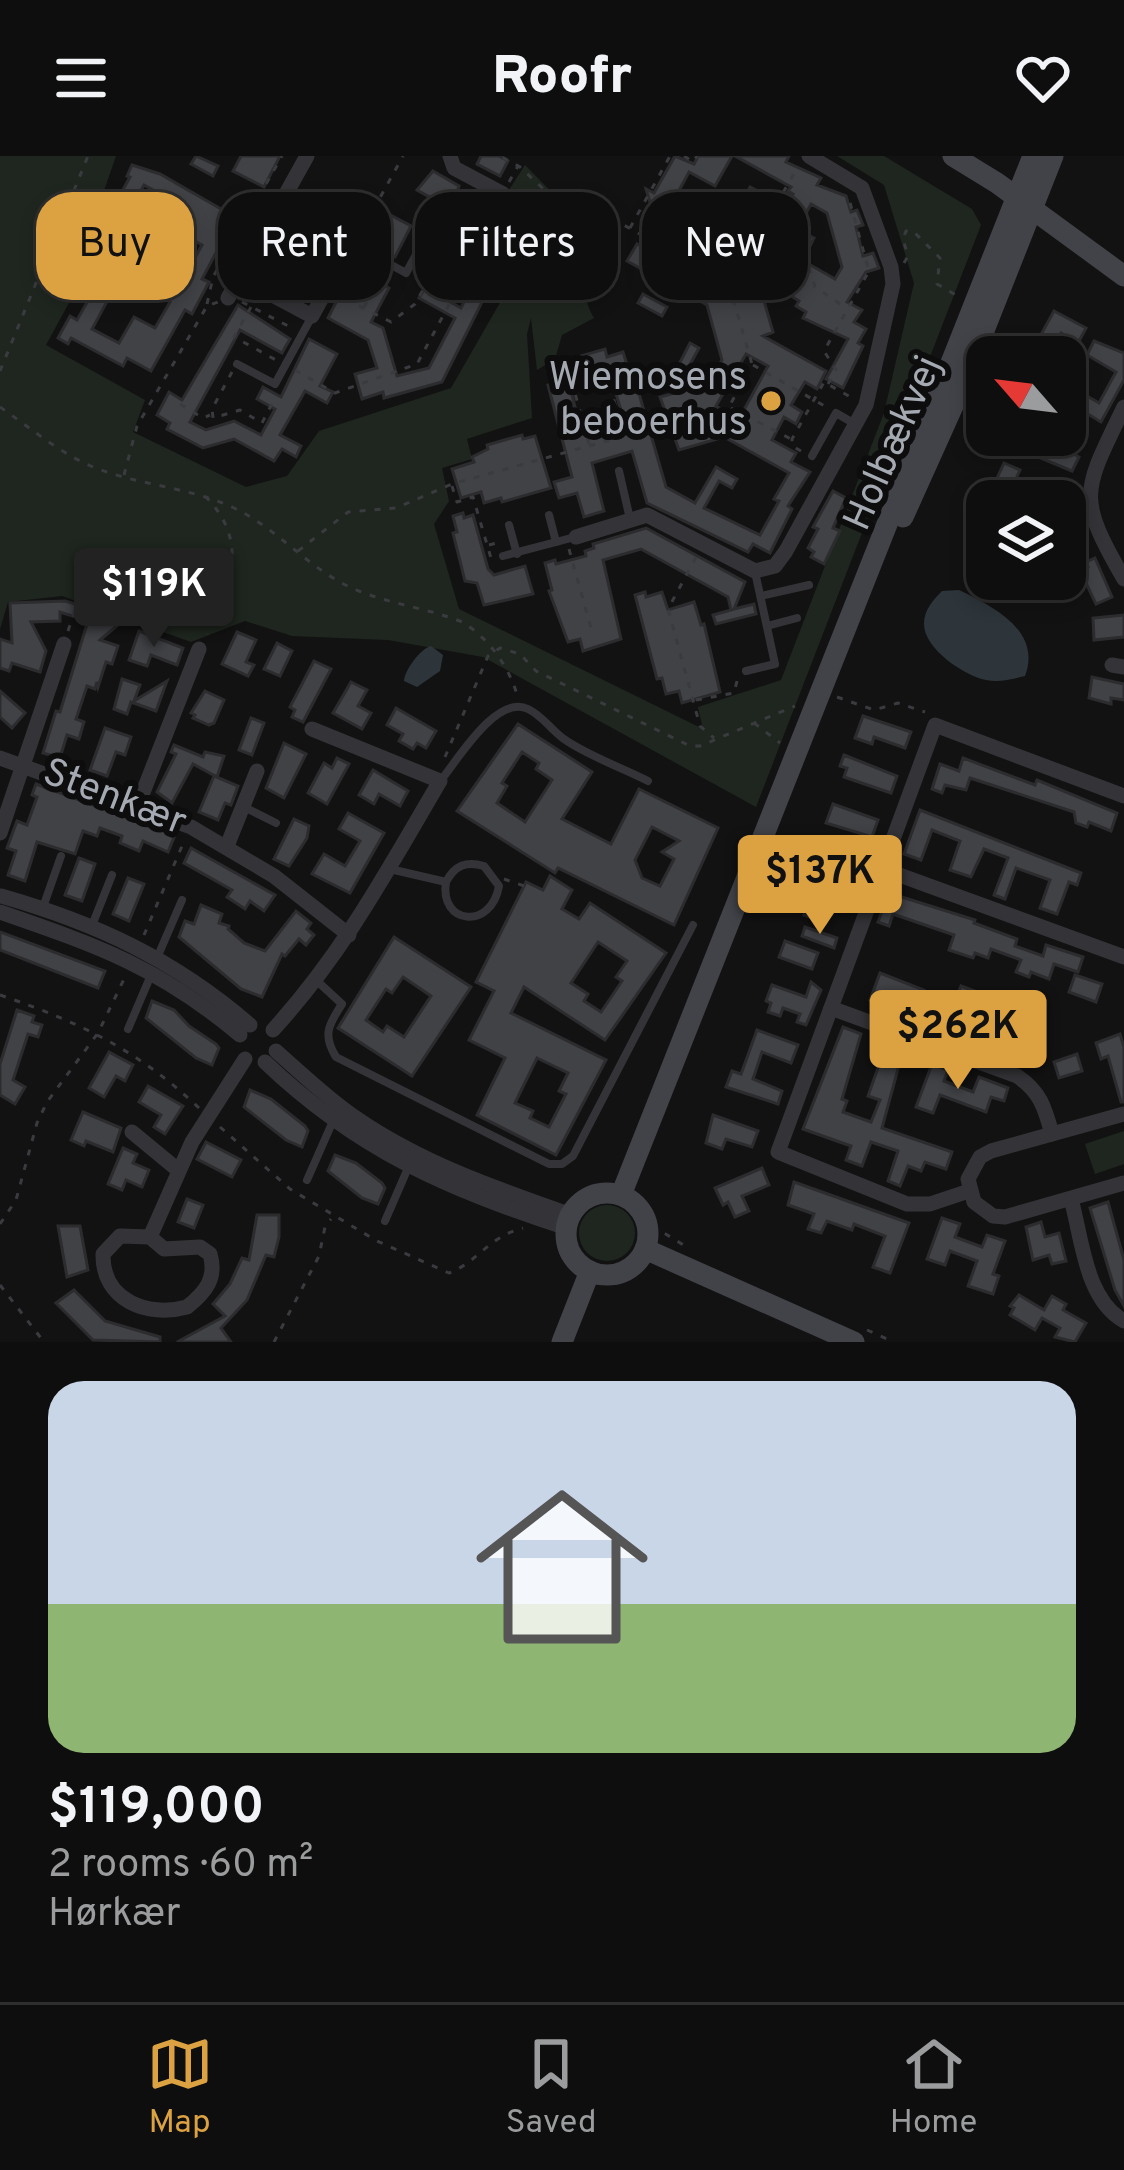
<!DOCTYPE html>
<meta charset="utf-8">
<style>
body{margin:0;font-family:Overpass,sans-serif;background:#171717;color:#f1f3f6;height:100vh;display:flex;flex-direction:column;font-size:45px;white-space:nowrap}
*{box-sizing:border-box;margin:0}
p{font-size:39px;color:#9b9c9e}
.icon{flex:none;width:66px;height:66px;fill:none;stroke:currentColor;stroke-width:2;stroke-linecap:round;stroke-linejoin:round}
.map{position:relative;height:1186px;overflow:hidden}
.drawer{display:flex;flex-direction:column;background:#0e0e0e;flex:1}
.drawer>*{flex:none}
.hud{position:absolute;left:36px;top:36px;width:1053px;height:108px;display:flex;gap:24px}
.needle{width:78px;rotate:298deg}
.tools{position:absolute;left:966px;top:180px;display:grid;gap:24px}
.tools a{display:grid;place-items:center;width:120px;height:120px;border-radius:24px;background:#0e0e0e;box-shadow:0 6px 18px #0003,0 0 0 3px #2e2e2e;font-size:60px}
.price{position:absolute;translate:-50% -102px;padding:0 27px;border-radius:12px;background:#dca241;color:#111;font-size:39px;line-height:78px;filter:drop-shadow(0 3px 6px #0008)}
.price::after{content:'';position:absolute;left:50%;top:72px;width:36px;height:27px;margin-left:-18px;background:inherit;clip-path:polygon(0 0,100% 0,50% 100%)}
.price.active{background:#222;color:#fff}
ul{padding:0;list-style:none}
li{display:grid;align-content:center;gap:24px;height:636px;padding:0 48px}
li+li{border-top:3px solid #2e2e2e}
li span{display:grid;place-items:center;height:372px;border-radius:36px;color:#555}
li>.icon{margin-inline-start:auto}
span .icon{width:216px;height:216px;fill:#fffc;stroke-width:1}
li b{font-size:51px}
.tag{padding:0 42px;border-radius:36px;background:#0e0e0e;box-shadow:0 6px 18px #0003,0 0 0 3px #2e2e2e;font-size:42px;line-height:108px}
.tag.active{background:#dca241;color:#111}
header{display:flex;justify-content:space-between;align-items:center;height:156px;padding:0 48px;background:#0e0e0e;font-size:54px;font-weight:800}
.tab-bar{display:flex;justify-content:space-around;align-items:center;height:168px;border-top:3px solid #2e2e2e;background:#0e0e0e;font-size:33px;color:#9b9c9e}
.tab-bar a{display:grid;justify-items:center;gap:6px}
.tab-bar .active{color:#dca241}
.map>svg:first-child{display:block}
</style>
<header><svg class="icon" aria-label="menu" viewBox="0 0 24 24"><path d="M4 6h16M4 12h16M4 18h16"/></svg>Roofr<svg class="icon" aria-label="heart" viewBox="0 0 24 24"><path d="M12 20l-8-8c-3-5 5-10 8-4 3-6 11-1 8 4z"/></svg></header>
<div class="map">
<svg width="1124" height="1186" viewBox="0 0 1124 1186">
<rect width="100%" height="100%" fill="#121213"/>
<!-- green -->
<g fill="#1f261f">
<path d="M0 0H116L91 72 82 123 46 189 145 244 133 276 246 331 287 320 319 275 451 232 513 124 448 88 477 35 502 45 525 9 595 80 575 96 594 106C584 129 582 141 594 162L562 179 555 203 537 214 531 162 527 178 532 262 467 283 472 303 442 312 449 345 434 368 459 453 703 573 698 551 781 524 884 257 914 127 884 29 837 0H884L972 53 981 69 756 651 483 501 388 484 292 480 245 465 191 486 62 440 8 446 0 473Z"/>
<polygon points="1124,975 1124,1008 1095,1018 1085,988"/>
<circle cx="607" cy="1077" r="28"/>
</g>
<!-- water -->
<g fill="#2d353a">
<path d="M959 434C994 451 1042 475 1025 520 1012 523 999 527 986 524 965 520 924 493 924 468 924 454 933 444 942 435Z"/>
<path d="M431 490 443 499 440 515 417 531 404 525C404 515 421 492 431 490Z"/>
</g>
<!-- building -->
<g fill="#414246" stroke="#2c2c2f" stroke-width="3" fill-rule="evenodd">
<polygon points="196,0 218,10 213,20 191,8"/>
<polygon points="241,0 280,0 264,31 233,15"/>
<polygon points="481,0 499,0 508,5 500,20 477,8"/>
<path d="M675 0 694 8 698 0H732L715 30 689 16 667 57 695 48 698 58 672 66 747 107 760 84 739 73 737 77 727 72 750 31 760 36 757 41 782 55 793 38 788 35 791 31 735 0H789L786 6 821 22 817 29 846 40 851 56 857 54 863 69 856 71 863 100 873 97 879 112 866 116 847 146 862 154 854 166 866 173 858 187 863 190 843 232 826 223 848 183 803 162 806 156 796 150 799 145 785 136 790 126 795 129 807 107 835 123 842 111 827 57 811 48 797 74 814 82 803 105 779 92 762 124 757 121 773 176 763 180 826 215 817 233 805 226 791 249 802 256 796 268 784 261 772 284 796 297 791 306 810 316 788 350 792 353 770 397 753 388 748 396 647 347 632 295 592 307 604 355 584 361 577 337 559 342 554 326 572 321 548 229 566 224 560 206 605 193 607 201 623 196 628 212 631 210 666 331 695 347 716 311 737 323 732 332 719 325 704 352 760 379 779 345 774 343 789 317 724 281 679 294 660 241 707 228 722 204 707 149 627 105 637 88 667 103 646 33 654 37ZM746 198 768 210 739 263 716 250ZM601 214 609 215 625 267 582 278 568 224Z"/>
<path d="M132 9 160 18 235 61 202 123 209 126 192 158 185 154 151 215 127 202 123 210 71 182 68 188 58 182 70 160 77 164 98 127 89 95 130 21 127 20ZM144 29 175 46 163 67 202 89 188 115 178 110 161 141 170 146 155 172 134 161 119 187 92 173 116 129 105 89 132 104 139 92 116 80Z"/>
<polygon points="433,15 459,30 451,53 417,34"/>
<polygon points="381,54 411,70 395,101 366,86"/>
<polygon points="440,98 488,125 492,118 502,123 496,133 490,130 442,226 384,242 383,236 362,243 355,218 377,212 368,184 328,162 353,113 360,101 375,110 369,121 389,132 371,166 383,172 397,220 429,212 455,162 419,142 425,132 461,152 470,134 432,113"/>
<polygon points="643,138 667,151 662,160 638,147"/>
<polygon points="238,149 290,183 282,197 240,174 190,266 206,274 234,265 261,279 275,253 257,243 263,231 281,241 309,183 337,198 320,230 333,236 327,247 305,235 280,279 301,290 296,301 282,293 274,305 234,283 203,292 167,273 170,267 157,259 169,236 182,244"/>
<polygon points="1054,155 1086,172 1078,187 1061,177 1051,194 1037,186"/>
<polygon points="1094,185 1124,197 1124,224 1101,266 1073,249 1065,262 1065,238 1070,230 1099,247 1116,216 1087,199"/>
<polygon points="690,187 699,192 682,223 674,218"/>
<polygon points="522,279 523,283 535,280 551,332 502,346 501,342 484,347 481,336 461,342 452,313 474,306 472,301 488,293 487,289"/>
<polygon points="1048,282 1079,301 1072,315 1038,301"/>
<polygon points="1004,307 1020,314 1009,338 993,331"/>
<polygon points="833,335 846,342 833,372 840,375 824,408 811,401 814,396 808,392 818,373 813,371"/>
<polygon points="1073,347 1085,386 1065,393 1065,349"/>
<polygon points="463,357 464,362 473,359 488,413 494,419 525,410 533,438 484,449 477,427 465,425 453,377 457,376 453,360"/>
<polygon points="646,372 745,426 734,453 754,448 756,458 716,468 713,459 731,454 728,441 641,393 603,404 621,483 583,495 580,483 568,486 549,435 552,434 545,407 555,404 556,408 586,400 585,395 594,392 593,388"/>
<polygon points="1095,402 1112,441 1096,448 1087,429 1076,435 1069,420 1088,411 1086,406"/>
<polygon points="645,436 646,441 662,436 668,454 694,446 701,469 704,468 720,536 682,547 679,535 666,538 662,522 657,523 635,439"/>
<polygon points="65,445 92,453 90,459 119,468 100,484 118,490 112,508 106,506 98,531 97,526 95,533 87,530 76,563 84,566 79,583 67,579 60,602 43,597 56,555 60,556 88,465 60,456 60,465 31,466 46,495 40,516 12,507 9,515 0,512 0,483 12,487 10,447"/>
<polygon points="1124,459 1124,481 1094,484 1093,462"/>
<polygon points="139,475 183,492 177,509 151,499 147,510 129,504"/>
<polygon points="237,476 256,484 246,506 254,509 248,520 222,508"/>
<polygon points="277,487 292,495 280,520 264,513"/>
<polygon points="314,505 331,513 303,566 292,561 295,554 290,551"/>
<polygon points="1092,521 1124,528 1124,544 1111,542 1111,548 1089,542"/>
<polygon points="122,523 140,529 134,545 167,525 156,555 131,546 127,558 114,553"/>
<polygon points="351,526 367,534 358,550 371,557 362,573 333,557"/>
<polygon points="0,535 25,557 12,572 0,561"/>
<polygon points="205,535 224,544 214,567 209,569 193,562 195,559 191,557"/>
<polygon points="396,552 436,575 426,592 417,587 413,593 399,585 403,578 387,569"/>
<polygon points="863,560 911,576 905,592 874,581 872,588 855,582"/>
<polygon points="251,562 264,567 252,599 239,594"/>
<path d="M518 568 592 616 562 663 611 688 639 633 718 672 674 769 558 712 555 717 457 655ZM522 596 539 607 536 613 552 624 525 666 497 647 507 630 502 627ZM652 671 679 685 662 696 674 703 660 730 642 722 635 704Z"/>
<polygon points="105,572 131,581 125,599 116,596 107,620 90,614"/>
<polygon points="284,587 306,598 284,642 266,632"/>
<polygon points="174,589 203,601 205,596 224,600 217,621 193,608 172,647 157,636 176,598 171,596"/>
<polygon points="844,599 897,620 891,637 844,621 847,612 840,610"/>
<polygon points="337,602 349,608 327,648 308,637 324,607 332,612"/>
<polygon points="963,602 1035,629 1037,624 1117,657 1111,675 1089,666 1087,671 1076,667 1074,656 970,622 966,634 945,629 942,637 932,633 940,608 959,615"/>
<polygon points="373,614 408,635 400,650 379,638 374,648 359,639"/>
<polygon points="214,620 238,630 231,649 225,647 218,664 199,656"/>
<polygon points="36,628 175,679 168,696 143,685 139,695 120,687 122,680 100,672 97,680 83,675 75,698 37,686 25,725 8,719 16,695 7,692 17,665 27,669 37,641 32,639"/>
<polygon points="833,648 878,664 872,681 826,667"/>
<polygon points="920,654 1081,717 1077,729 1069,726 1057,758 1040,752 1050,724 1016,712 1005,743 994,739 1008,702 984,693 971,721 950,714 960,685 932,674 921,704 904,698"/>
<polygon points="348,657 384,677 350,737 312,718 324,698 345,710 360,685 339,673"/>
<polygon points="294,663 309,670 307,682 289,710 274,703"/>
<polygon points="191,692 275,739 264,755 250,745 245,753 227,741 232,734 184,707"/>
<polygon points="815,693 863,710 857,727 826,716 823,724 807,719"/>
<polygon points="79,702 95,708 82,745 65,739"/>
<path d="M550 720 572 734 562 753 579 763 590 747 666 797 605 884 524 831 511 857 606 904 556 999 477 959 505 902 469 884 494 835 476 826 526 726 543 734ZM598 786 627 805 616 821 622 825 601 856 584 845 588 838 571 827ZM537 902 568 917 559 935 566 938 549 971 530 962 533 955 515 947Z"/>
<polygon points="128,722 144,728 129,765 113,758"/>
<polygon points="889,737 975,764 974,767 1017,783 1015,790 1043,800 1046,789 1083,801 1078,816 1054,808 1049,823 1031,816 1029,821 1016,816 1021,804 991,793 988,802 975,797 973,802 949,794 954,779 893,758 889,770 878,766"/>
<polygon points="810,742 832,750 826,767 804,759"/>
<polygon points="201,749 222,758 219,767 229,770 228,773 244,787 265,795 296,755 311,767 307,773 314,779 306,789 299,783 285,800 282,798 262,841 241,833 179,781 185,765 194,768"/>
<polygon points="805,771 837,782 834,792 802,780"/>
<polygon points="0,776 105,815 98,832 0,794"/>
<path d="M394 781 471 831 412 920 338 872ZM403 821 431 840 404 881 387 870 383 876 366 864 386 833 392 837Z"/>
<polygon points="785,785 818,797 812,813 779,801"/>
<polygon points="880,817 924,834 920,845 951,856 961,830 988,840 984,851 970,846 958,879 870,844"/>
<polygon points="1075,819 1102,828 1096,846 1069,836"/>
<polygon points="811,826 821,834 806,869 797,866 800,858 783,852 780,860 768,856 771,847 766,845 772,829 806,841"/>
<polygon points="152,845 174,854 189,870 216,888 219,892 212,909 196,902 146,862"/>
<polygon points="17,854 34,860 32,866 42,869 38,881 28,878 13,924 25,931 15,948 0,939 0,908"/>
<polygon points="1015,855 1030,863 1011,902 995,894"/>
<polygon points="843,871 861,878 842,943 847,945 843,956 871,966 880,944 868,940 885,892 902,898 882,972 952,996 946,1013 925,1006 921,1015 908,1010 900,1030 888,1025 898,995 871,986 862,1010 846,1004 851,990 803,973"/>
<polygon points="757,874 798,889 791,907 762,896 753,923 782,935 778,948 726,931 732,915 741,918"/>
<polygon points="1120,878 1124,891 1124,946 1121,946 1108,900 1101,903 1096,887"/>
<polygon points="109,896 133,909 125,925 116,920 104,941 89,932"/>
<polygon points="1077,898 1082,915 1059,922 1054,906"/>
<polygon points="932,908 948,914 944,925 973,936 979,921 1008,932 1004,945 991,941 986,956 940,939 933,957 916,951"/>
<polygon points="148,930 183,950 165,978 154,971 161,959 139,946"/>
<polygon points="250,934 271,943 305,970 308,975 302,991 286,984 244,951"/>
<polygon points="83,956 121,972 113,996 86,985 84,990 71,984"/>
<polygon points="713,959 758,975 752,991 726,983 722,993 706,987"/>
<polygon points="206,986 241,1004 232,1021 197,1003"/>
<polygon points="123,992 137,998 133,1007 149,1014 142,1031 126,1024 122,1034 108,1028"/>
<polygon points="335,999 356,1007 382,1027 385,1032 378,1048 362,1042 328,1015"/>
<polygon points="762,1012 769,1029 742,1040 749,1055 735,1061 728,1046 723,1049 715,1032"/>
<polygon points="794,1026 909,1067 890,1117 873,1111 885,1080 854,1068 852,1074 827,1065 821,1077 808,1073 814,1058 788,1049"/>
<polygon points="187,1043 203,1049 194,1072 178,1066"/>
<polygon points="1108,1046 1124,1104 1124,1150 1115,1134 1090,1052"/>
<polygon points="257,1059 279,1059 279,1081 274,1101 266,1099 247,1144 221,1172 231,1186 177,1186 225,1160 213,1148 230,1128 242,1102 249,1104"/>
<polygon points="942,1062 960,1068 955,1081 982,1091 987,1079 1005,1085 993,1118 999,1120 993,1138 968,1130 977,1105 950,1095 945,1109 927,1103"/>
<polygon points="1041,1066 1045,1081 1059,1077 1066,1105 1052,1108 1049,1099 1033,1104 1026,1071"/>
<polygon points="58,1070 80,1070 88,1114 67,1121"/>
<polygon points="74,1134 105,1165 160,1181 160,1186 93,1184 56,1147"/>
<polygon points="1019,1139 1044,1154 1052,1140 1066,1148 1063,1154 1086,1167 1075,1186 1055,1181 1060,1172 1042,1162 1035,1174 1010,1159 1014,1152 1010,1150"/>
</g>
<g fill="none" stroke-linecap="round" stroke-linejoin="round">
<!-- path -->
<g stroke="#3a3b3f" stroke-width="3" stroke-dasharray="6 9" stroke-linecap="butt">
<polyline points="684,0 693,6 697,0"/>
<polyline points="509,26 518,10"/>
<polyline points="500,51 508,69"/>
<polyline points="366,67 403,0"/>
<polyline points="488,69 497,51"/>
<polyline points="630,72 670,0"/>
<polyline points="428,80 453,71 583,70"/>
<polyline points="784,96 809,110 815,131 846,152"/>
<polyline points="904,107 908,100 903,83 906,75 913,75 940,102 937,128 956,139"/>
<polyline points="730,127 798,11"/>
<polyline points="242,146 292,172"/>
<polyline points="207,148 213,121 282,0"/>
<polyline points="251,151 234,181 276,204"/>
<polyline points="364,151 383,117"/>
<polyline points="753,209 828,252"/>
<polyline points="295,214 335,237 417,208 451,145 425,130 415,148 391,166 337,139"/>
<polyline points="0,215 88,0"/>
<polyline points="232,216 212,253 213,262 240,254 262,267 276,240"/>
<polyline points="828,228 836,214 824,195 869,115 849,43"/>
<polyline points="180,248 203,262 210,259"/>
<path d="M0 251C32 273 64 301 101 314 145 330 192 332 234 352 274 371 302 405 340 426 377 447 423 450 462 466 489 482 510 512 518 542"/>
<polyline points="731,252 791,283"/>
<polyline points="589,288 573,230 607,220 624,280"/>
<polyline points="801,295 792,290 792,283 824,226 854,243"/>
<polyline points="124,319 137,270 207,150 218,146"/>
<polyline points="452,330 457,346 473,341 493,409"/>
<path d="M205 340C249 384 232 429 207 478"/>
<polyline points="489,389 501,386"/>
<polyline points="569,393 591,472"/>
<polyline points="298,395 348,356 396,352 452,328 729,251 752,208 729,129 615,64 583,70 520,11 500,0"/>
<polyline points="696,401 668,453 700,570 714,582"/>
<polyline points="1065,405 1091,393"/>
<path d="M68 475 79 442C124 457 178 462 223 445"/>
<polyline points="837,541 874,554 898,547 925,556"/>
<polyline points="696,544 734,537 738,521"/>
<polyline points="754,567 780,587"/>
<polyline points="445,601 488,500 500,492 520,498 536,515 690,590 700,590 795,550"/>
<polyline points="504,723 524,730"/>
<polyline points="144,779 185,683"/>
<path d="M0 839C79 866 138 894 199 952"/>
<path d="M220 971 290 1033 377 1085 449 1117C478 1106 488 1081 523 1072"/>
<polyline points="0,1068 16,1044 37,967 47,946 98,877 125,821"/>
<polyline points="650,1076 664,1077 690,1093"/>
<polyline points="0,1129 44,1186"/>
<polyline points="867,1174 894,1186"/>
<polyline points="274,1186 319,1100 325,1071 331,1063"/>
</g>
<!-- lane -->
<g stroke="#343438" stroke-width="8">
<polyline points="353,88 406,117 423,86"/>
<polyline points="237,208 275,228 311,162"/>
<polyline points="812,300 836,257 855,268"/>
<polyline points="619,315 630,363"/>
<polyline points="549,359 556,386"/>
<polyline points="509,369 517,398"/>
<polyline points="503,400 575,381"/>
<polyline points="761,440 809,429"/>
<polyline points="767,470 797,462"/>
<polyline points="746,515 775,508 755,416"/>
<path d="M441 624C459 602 497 538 528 553 543 560 551 574 564 583 588 600 621 611 648 625"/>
<polyline points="244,651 276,667"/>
<path d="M390 713 446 726C439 768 491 775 499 730L484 710C466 705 455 709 446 726"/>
<polyline points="42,754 61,700"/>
<polyline points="91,772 112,719"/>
<polyline points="157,802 182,744"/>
<path d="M317 825 342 848C329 868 322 879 336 901L549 1008H562L573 1000 693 769"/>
<polyline points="128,873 151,819"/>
<polyline points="307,1024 333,965"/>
<polyline points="385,1065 408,1012"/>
</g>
<!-- street -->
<g stroke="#343438" stroke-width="15">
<polyline points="450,0 454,12 503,38"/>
<polyline points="240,122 312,160 358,76"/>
<polyline points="228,142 307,0"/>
<path d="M1124 251C1083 336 1076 340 1124 423"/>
<polyline points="576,381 647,359 755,415 775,410 786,395 866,249 893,128 891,111 862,32 809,0"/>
<polyline points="1112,509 1124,511"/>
<polyline points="0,602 191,671 274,720 349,779"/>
<polyline points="138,649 199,493"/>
<polyline points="0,677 64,488"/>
<polyline points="227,690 257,615"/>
<polyline points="883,713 1124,801"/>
<path d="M1 740C96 767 175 804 250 869"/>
<path d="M0 756C98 790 159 811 240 879"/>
<path d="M831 852 1017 920C1040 935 1045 952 1052 978"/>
<path d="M273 874C344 796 387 715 440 625L312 573"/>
<path d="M276 895C302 918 328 943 356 962 421 1007 497 1033 571 1059"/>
<path d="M265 906C356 993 448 1034 567 1072"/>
<polyline points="1124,958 991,995 980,1001 968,1023 974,1046 993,1060 1005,1061 1124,1027"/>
<polyline points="132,976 178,1014"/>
<polyline points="969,1035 930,1048 907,1048 778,996 935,569 1124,640"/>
<path d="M1071 1043C1082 1082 1085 1143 1124 1165"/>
<path d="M150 1081 164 1093 200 1091 210 1098C217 1122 206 1136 187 1151 147 1162 102 1144 103 1098L120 1080 150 1081 192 986 245 903"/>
</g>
<!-- secondary -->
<g stroke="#424348" stroke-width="21">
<polyline points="953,0 997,27 1124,120"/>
<polyline points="903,361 962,230 1053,0"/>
<circle cx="607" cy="1078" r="41"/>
<polyline points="621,1039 1033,0"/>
<polyline points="645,1093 854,1186"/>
<polyline points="562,1186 590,1115"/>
</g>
</g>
<!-- markers -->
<circle fill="#dca241" stroke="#0d0d0e" stroke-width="4.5" cx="771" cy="245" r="12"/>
<g text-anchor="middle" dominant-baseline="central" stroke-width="12" stroke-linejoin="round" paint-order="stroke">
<!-- poi labels -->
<g font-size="39" fill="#a5aab2" stroke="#0d0d0e" text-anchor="end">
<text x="747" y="223">Wiemosens<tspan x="747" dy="45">beboerhus</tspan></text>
</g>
<!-- street labels -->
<g font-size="39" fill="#a5aab2" stroke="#0d0d0e">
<text transform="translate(895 288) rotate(-66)">Holbækvej</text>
<text transform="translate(114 643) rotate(21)">Stenkær</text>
</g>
</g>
</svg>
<div class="tools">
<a><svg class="needle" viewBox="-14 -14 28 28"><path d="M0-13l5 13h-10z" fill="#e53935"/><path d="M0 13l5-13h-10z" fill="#9b9c9e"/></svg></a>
<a><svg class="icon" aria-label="layers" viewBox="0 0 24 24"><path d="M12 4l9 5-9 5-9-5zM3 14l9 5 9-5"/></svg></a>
</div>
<b class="price active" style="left:154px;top:494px">$119K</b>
<b class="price" style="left:820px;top:781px">$137K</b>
<b class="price" style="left:958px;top:936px">$262K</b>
<div class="hud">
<a class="tag active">Buy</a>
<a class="tag">Rent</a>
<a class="tag">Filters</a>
<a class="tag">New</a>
</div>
</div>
<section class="drawer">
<ul>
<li><span style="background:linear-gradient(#c9d6e8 60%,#8fb573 0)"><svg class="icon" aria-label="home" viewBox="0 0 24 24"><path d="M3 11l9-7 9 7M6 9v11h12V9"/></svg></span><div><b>$119,000</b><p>2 rooms · 60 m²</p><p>Hørkær</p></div></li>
</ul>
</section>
<nav class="tab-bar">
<a class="active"><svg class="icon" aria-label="map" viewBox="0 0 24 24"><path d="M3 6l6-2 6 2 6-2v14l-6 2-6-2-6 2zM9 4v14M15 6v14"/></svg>Map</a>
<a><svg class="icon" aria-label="saved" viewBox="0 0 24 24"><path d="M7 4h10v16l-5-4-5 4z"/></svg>Saved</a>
<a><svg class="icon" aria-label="home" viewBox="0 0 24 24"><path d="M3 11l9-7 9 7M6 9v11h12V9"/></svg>Home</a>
</nav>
